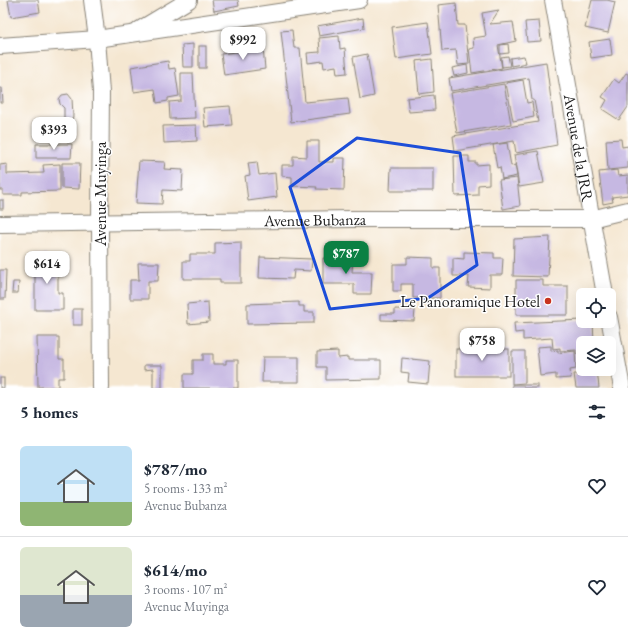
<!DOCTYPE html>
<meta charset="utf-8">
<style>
body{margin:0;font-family:"EB Garamond",serif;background:#f6f6f7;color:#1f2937;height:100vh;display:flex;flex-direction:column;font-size:15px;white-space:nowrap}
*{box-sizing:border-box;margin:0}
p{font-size:13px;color:#747a83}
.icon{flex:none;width:22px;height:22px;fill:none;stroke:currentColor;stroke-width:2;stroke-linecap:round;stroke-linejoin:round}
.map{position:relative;height:388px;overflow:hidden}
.details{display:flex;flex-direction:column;background:#fff;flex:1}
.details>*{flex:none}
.buttons{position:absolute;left:576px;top:288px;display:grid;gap:8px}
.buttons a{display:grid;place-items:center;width:40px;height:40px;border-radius:6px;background:#fff;box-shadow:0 4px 16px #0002;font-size:20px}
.price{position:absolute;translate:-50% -34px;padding:0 9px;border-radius:8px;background:#fff;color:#222;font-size:13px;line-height:26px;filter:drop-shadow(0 1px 2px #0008)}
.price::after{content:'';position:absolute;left:50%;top:24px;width:12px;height:9px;margin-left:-6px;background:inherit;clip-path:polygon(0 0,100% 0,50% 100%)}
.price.active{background:#0b8043;color:#fff}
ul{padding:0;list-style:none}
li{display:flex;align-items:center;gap:12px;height:100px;padding:0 20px}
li+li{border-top:1px solid #e0e1e3}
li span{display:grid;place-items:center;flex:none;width:112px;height:80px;border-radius:6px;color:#555}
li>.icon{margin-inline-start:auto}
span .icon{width:48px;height:48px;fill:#fffc;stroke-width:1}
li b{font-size:17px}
h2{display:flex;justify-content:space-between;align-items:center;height:48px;padding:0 20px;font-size:17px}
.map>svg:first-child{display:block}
</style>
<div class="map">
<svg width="628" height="388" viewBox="0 0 628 388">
<rect width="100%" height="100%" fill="#fff"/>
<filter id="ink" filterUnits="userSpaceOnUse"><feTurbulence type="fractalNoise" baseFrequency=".025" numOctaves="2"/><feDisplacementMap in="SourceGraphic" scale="8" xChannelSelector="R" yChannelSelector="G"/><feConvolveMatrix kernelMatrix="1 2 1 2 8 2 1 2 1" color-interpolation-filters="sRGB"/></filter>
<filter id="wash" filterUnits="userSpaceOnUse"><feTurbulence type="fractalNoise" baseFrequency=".012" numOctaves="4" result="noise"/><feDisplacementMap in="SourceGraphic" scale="16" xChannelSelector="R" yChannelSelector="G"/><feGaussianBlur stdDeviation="0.9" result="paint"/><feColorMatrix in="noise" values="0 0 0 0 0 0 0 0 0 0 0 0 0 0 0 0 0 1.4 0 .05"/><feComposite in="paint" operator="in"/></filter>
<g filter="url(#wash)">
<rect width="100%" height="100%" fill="#f5e7d1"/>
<g id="blocks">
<!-- building -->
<g fill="#c6b8e2">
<polygon points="8,0 38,0 40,12 11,17"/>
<polygon points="212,0 238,0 239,6 214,11"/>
<polygon points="592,0 607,0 615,2 608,33 585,28"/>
<polygon points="456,3 458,25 465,25 469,64 458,65 456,50 442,51 438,5"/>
<polygon points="499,10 490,24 513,22 516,41 498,45 502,68 472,73 469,49 474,48 473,38 486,36 482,13"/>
<polygon points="363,18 364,28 319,36 317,26"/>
<polygon points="539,21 541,41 527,42 525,22"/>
<polygon points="428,22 432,54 396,59 392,27"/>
<polygon points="292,30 294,48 300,48 305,102 348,98 350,114 291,122 281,31"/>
<polygon points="339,36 340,49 345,48 347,73 337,74 336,66 324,68 323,61 308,63 307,53 320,52 319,38"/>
<polygon points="610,39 612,55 591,58 589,42"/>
<polygon points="193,44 193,67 183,67 182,45"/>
<polygon points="508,44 509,53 500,54 500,45"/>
<rect x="199" y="46" width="7" height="22"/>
<polygon points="263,48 265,69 224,75 221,54"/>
<polygon points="367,54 374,96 360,99 353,57"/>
<polygon points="508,56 510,66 502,67 501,57"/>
<polygon points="524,56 526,63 511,66 510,58"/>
<polygon points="432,59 434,92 419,94 416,61"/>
<polygon points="168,61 169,69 175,68 179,96 168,98 168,101 157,103 155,89 134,92 131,67"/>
<polygon points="546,62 557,145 516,153 514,141 455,151 453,136 538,122 534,100 532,100 529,78 451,91 449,78"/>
<polygon points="467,65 468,73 454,76 452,68"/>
<polygon points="181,73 193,73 195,118 170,119 169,102 181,101"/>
<polygon points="626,73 628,74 628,107 619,120 602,109 607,100 602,97 614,79 619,83"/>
<polygon points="523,80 527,103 532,102 534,117 513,121 506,83"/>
<polygon points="504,84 511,124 457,133 450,93"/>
<polygon points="0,88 2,88 3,103 0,103"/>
<polygon points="68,94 72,99 73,116 72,120 67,121 64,118 64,108 60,104 59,99 62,95"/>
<polygon points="434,95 435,110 409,112 407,98"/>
<polygon points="230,106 232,125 205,127 203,108"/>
<polygon points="196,125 197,141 164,143 163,126"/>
<polygon points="621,139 622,147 628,146 628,168 608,170 606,140"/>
<polygon points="307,141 319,141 319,162 334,162 334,158 345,158 344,190 316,189 317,187 292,186 292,177 282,176 282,165 293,165 293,156 307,157"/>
<polygon points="507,143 511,166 515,165 517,176 502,179 500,167 497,168 493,145"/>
<polygon points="36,144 72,144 71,158 36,158"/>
<polygon points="538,151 544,183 519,187 514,155"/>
<polygon points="454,156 469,156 469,162 476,162 476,165 489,164 489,184 478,185 478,195 455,196"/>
<polygon points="139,161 165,162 164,169 183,170 182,191 163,190 162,204 136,203"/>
<polygon points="257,162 259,175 275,173 277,197 248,201 245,176 250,175 248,163"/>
<polygon points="62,163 80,163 79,189 62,188"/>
<polygon points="7,164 7,174 44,173 43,165 60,164 60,191 22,192 22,195 3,195 3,190 0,190 0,165"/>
<polygon points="391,168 433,168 433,191 390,191"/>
<polygon points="617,170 618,176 628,175 628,195 612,197 613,202 603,204 599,172"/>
<polygon points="517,178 520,206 503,209 499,180"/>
<rect x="0" y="200" width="3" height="9"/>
<polygon points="550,237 548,277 513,276 514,239"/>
<polygon points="241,242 241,283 220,283 220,279 183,279 183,261 190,261 190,254 215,254 215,243"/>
<polygon points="464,252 494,253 494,258 503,258 502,275 490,275 490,288 468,287 469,276 453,276 453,258 464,259"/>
<polygon points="35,255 46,255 46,262 59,262 59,265 62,265 62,275 58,275 58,293 63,293 63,310 35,310"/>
<polygon points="260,257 312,259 311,271 294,270 293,279 259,278"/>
<polygon points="407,257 433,258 433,268 440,268 440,298 413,298 413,284 401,284 401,291 393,291 393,264 407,264"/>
<polygon points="323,258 353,258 352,272 372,272 371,294 354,294 354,284 323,284"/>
<polygon points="138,263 159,263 158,281 148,281 148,299 130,299 130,280 139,280"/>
<polygon points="0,270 6,270 5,299 0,299"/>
<polygon points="516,280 543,280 543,286 568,286 568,315 516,315"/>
<polygon points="13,282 19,282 18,293 12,293"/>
<polygon points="208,302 209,322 188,324 187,304"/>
<polygon points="299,302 299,306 304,306 304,312 314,312 314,323 247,324 247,304"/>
<rect x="73" y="309" width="9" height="16"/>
<polygon points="395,309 415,310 414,321 381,320 381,314 395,314"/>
<polygon points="583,320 583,321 593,321 594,343 583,343 583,354 576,354 576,350 560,351 560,348 553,349 552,338 523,340 523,332 515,333 514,323"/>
<polygon points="37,337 59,337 59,359 64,359 64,378 58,378 58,387 38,387"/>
<polygon points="551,346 551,351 558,350 558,353 575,351 576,369 570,370 571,378 556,379 556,374 540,376 537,347"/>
<rect x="456" y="349" width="53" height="27"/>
<polygon points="338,351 338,358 348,357 348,360 381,360 381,379 326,380 326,367 317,367 317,352"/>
<polygon points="512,351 525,351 525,383 512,384"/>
<polygon points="203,354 213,354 213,364 226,364 226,360 238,360 238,388 184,388 184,374 193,374 193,360 203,360"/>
<polygon points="263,357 299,357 299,382 262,382"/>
<polygon points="402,358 430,361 428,384 408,382 409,373 401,372"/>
<polygon points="583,359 583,369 597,369 599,388 576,388 574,374 582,374 579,360"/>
<polygon points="144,365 162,365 162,388 153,388 153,369 144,370"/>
<rect x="0" y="378" width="4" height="10"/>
<rect x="512" y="385" width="26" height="3"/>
</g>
</g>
</g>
<g filter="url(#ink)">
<use href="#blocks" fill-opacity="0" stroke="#888276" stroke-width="1"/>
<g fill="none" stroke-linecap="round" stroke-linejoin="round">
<!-- minor casing -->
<g stroke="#888276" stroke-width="18">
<g id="minor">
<polyline points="92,0 97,39 101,92 100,223 101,388"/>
<path id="s1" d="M553 0 605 295"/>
<polyline points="139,30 189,0"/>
<polyline points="0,46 97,39 359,0"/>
<path id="s2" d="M0 224 351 219H591L628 210"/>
<polyline points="609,317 622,388"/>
</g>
</g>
<!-- minor -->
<use href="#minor" stroke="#fff" stroke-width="16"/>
</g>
</g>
<!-- marked area -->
<path fill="none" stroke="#1d4ed8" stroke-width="3" stroke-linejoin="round" d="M357 138 460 153 477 265 428 298 330 309 290 187Z"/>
<!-- markers -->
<circle fill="#c8321e" stroke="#fff" stroke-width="1.5" cx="548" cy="301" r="4"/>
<g text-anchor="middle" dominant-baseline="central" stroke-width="3" stroke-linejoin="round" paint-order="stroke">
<!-- street labels -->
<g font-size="16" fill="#1c1c1c" stroke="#fff">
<text stroke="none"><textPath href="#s1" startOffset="150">Avenue de la JRR</textPath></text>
<text transform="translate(100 194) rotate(-90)">Avenue Muyinga</text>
<text stroke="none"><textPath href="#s2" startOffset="315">Avenue Bubanza</textPath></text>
</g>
<!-- poi labels -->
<g font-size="16" fill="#1c1c1c" stroke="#fff" text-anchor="end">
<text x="540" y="301">Le Panoramique Hotel</text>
</g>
</g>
</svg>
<div class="buttons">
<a><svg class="icon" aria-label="locate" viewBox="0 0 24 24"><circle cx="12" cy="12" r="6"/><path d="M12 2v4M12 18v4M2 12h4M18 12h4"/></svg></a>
<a><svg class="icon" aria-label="layers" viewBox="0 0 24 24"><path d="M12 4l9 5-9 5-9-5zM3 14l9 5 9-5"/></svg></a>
</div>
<b class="price" style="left:243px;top:61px">$992</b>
<b class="price" style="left:54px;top:151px">$393</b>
<b class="price active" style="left:346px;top:275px">$787</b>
<b class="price" style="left:47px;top:285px">$614</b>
<b class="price" style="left:482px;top:362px">$758</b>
</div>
<section class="details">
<h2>5 homes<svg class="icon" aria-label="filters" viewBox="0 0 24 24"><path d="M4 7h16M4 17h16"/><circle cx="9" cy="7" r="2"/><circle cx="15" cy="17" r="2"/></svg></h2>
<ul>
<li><span style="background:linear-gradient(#bfe0f5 70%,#8fb573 0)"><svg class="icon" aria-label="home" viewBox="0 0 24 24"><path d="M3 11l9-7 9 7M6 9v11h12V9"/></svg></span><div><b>$787/mo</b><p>5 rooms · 133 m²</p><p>Avenue Bubanza</p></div><svg class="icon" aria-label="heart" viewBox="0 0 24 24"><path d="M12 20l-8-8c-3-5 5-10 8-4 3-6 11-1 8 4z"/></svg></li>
<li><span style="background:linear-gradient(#dfe7d0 60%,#9aa5b1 0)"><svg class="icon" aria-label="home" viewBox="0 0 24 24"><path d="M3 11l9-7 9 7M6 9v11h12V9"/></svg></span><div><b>$614/mo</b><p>3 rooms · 107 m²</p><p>Avenue Muyinga</p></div><svg class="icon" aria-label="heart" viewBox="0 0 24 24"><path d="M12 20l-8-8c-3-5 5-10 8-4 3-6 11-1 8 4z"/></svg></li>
</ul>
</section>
